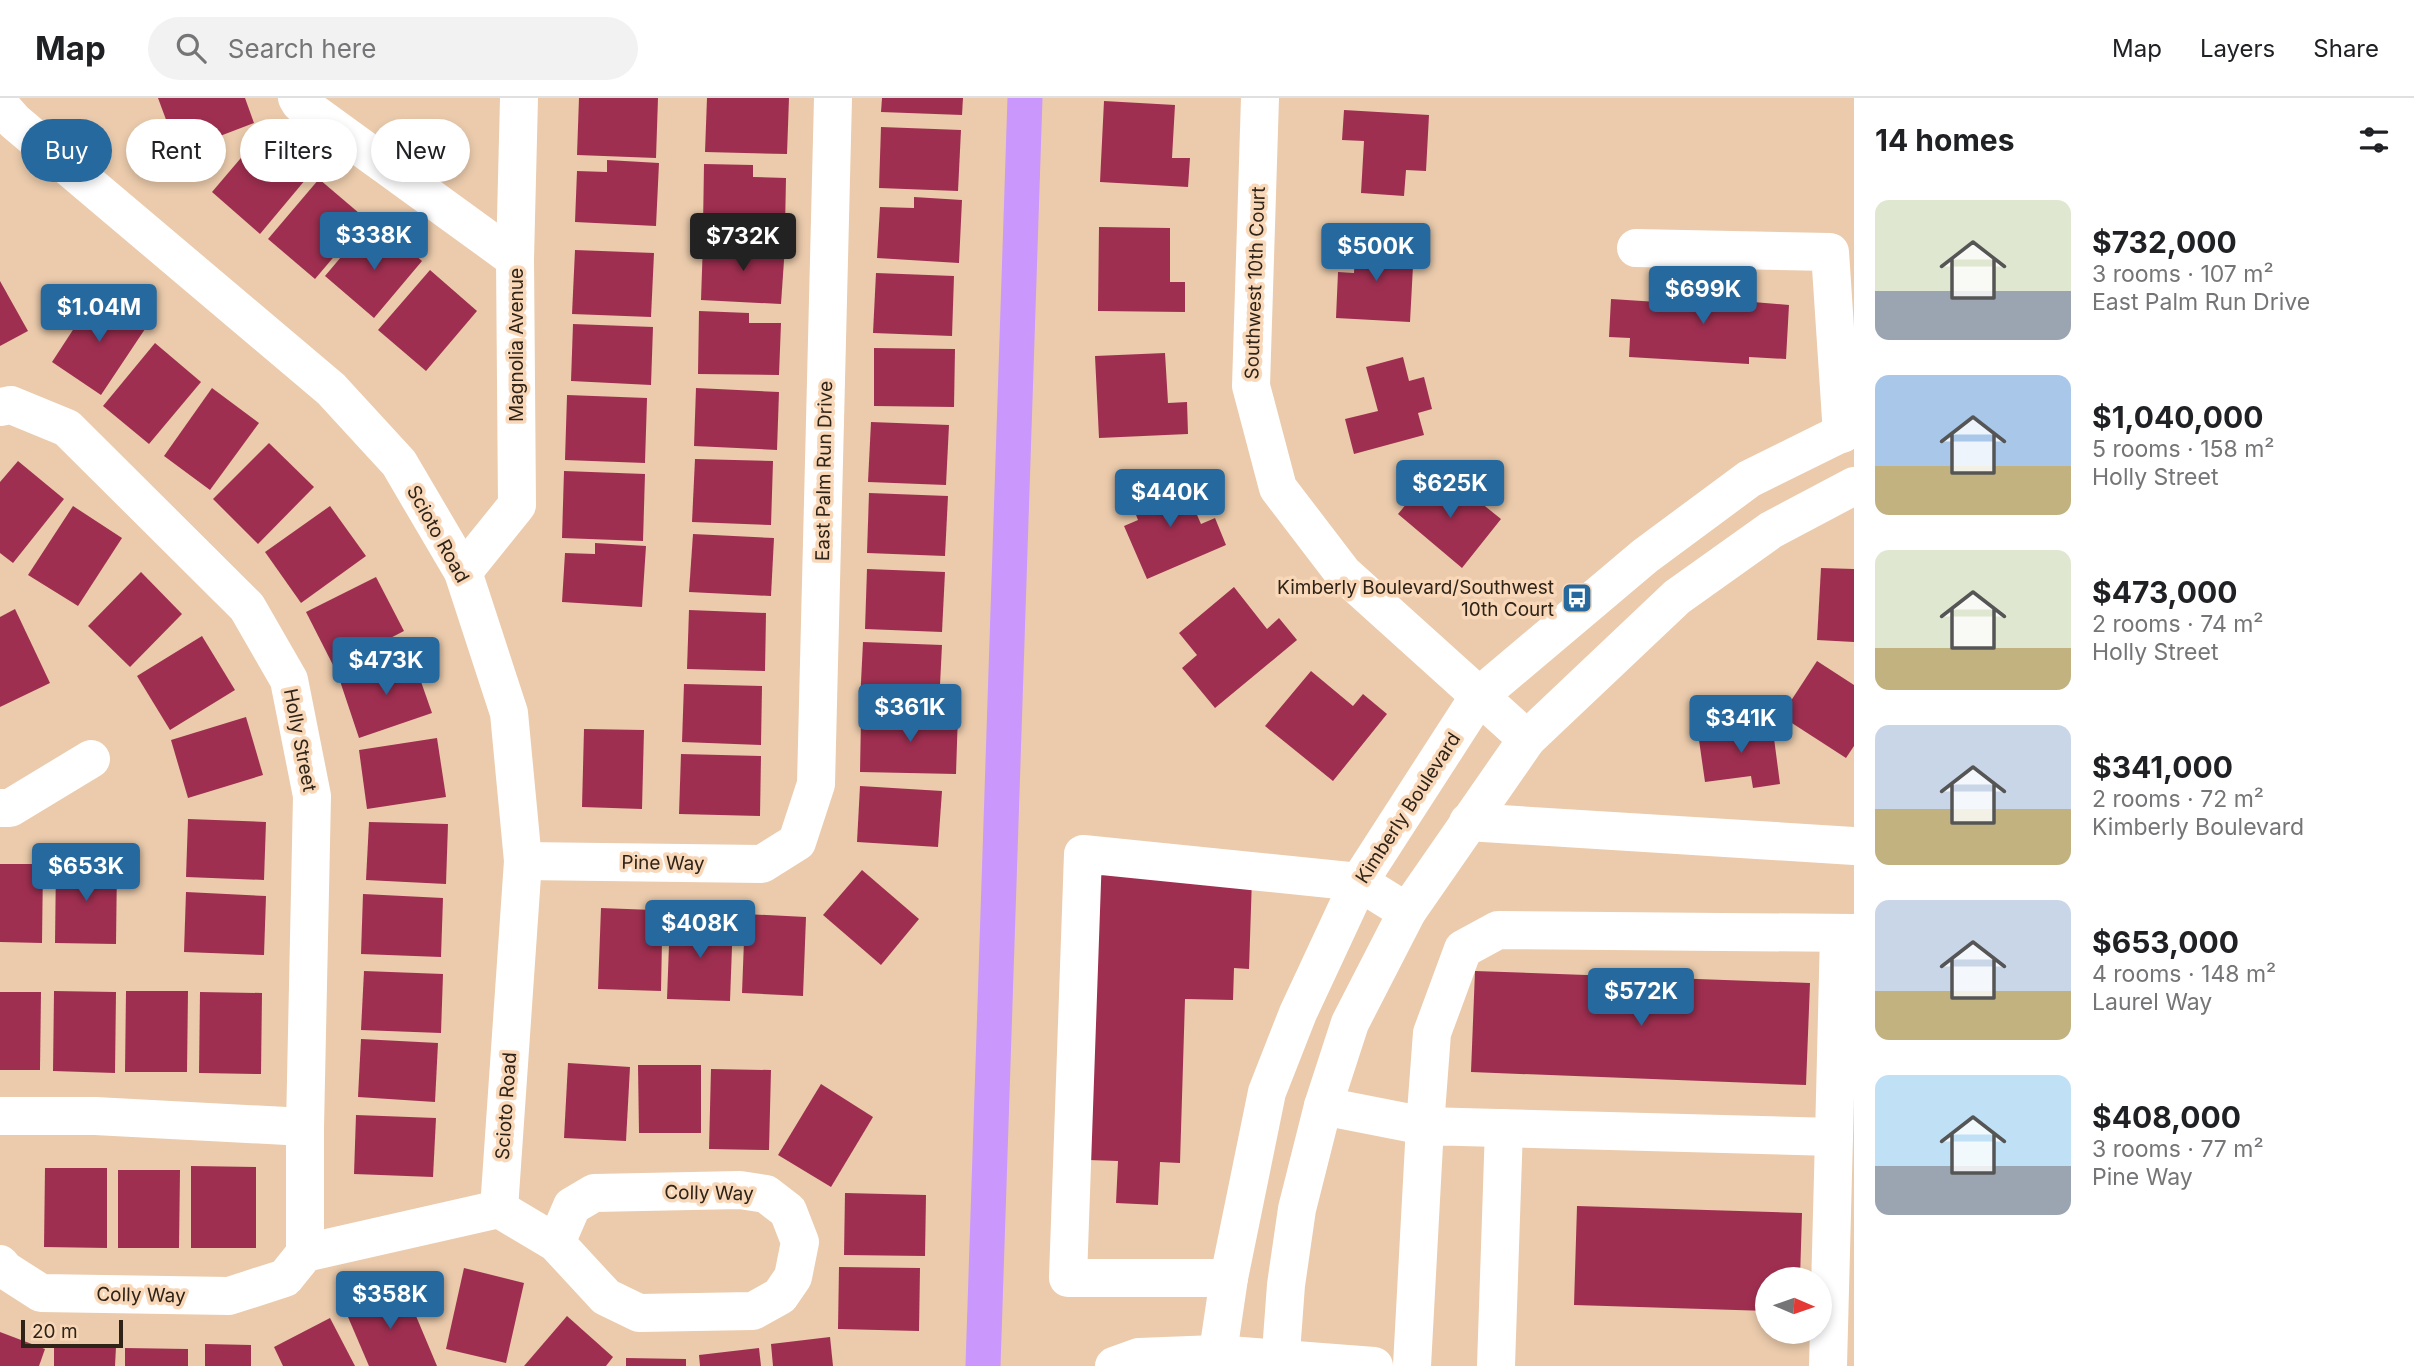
<!DOCTYPE html>
<meta charset="utf-8">
<style>
body{margin:0;font-family:Inter,sans-serif;background:#f2f2f2;color:#202124;height:100vh;display:flex;flex-direction:column;font-size:26px;white-space:nowrap}
*{box-sizing:border-box;margin:0}
p{font-size:23px;color:#757577}
.icon{flex:none;width:38px;height:38px;fill:none;stroke:currentColor;stroke-width:2;stroke-linecap:round;stroke-linejoin:round}
.map{position:relative;flex:1;overflow:hidden}
.side{display:flex;flex-direction:column;background:#fff;width:560px}
.side>*{flex:none}
.top-card{position:absolute;left:21px;top:21px;width:665px;height:63px;display:flex;gap:14px}
.needle{width:46px;rotate:92deg}
.tools{position:absolute;left:1755px;top:1169px;display:grid;gap:14px}
.tools a{display:grid;place-items:center;width:77px;height:77px;border-radius:50%;background:#fff;box-shadow:0 4px 10px #0003;font-size:35px}
.scale{position:absolute;left:21px;bottom:18px;width:102px;box-sizing:border-box;padding-left:7px;border:4px solid #2f2317;border-top:0;font-size:19px;line-height:24px;white-space:nowrap;color:#2f2317;-webkit-text-stroke:5px #f8d8b9;paint-order:stroke}
.price{position:absolute;translate:-50% -60px;padding:0 16px;border-radius:7px;background:#25699e;color:#fff;font-size:23px;line-height:46px;filter:drop-shadow(0 2px 4px #0008)}
.price::after{content:'';position:absolute;left:50%;top:42px;width:21px;height:16px;margin-left:-10px;background:inherit;clip-path:polygon(0 0,100% 0,50% 100%)}
.price.on{background:#222;color:#fff}
ul{padding:0;list-style:none}
li{display:flex;align-items:center;gap:21px;height:175px;padding:0 21px}
li span{display:grid;place-items:center;flex:none;width:196px;height:140px;border-radius:14px;color:#555}
li>.icon{margin-inline-start:auto}
span .icon{width:84px;height:84px;fill:#fffc;stroke-width:1}
li b{font-size:30px}
h2{display:flex;justify-content:space-between;align-items:center;height:84px;padding:0 21px;font-size:30px}
.tag{padding:0 24px;border-radius:32px;background:#fff;box-shadow:0 4px 10px #0003;font-size:24px;line-height:63px}
.tag.on{background:#25699e;color:#fff}
header{display:flex;align-items:center;gap:42px;box-sizing:border-box;height:98px;padding:0 35px;background:#fff;border-bottom:2px solid #e0e0e0}
header strong{font-size:33px}
nav{display:flex;gap:38px;margin-inline-start:auto;font-size:24px}
.search{width:490px;height:63px;background:#f2f2f2;display:flex;align-items:center;gap:18px;box-sizing:border-box;padding:0 24px;border-radius:38px;color:#757577;font-size:26px}
main{display:flex;flex:1;min-height:0}
.map>svg:first-child{display:block}
</style>
<header>
<strong>Map</strong>
<div class="search"><svg class="icon" aria-label="search" viewBox="0 0 24 24"><circle cx="10" cy="10" r="6"/><path d="M15 15l6 6"/></svg>Search here</div>
<nav><a>Map</a><a>Layers</a><a>Share</a></nav>
</header>
<main>
<div class="map">
<svg width="1854" height="1268" viewBox="0 0 1854 1268">
<rect width="100%" height="100%" fill="#ebcbac"/>
<g fill="none" stroke-linecap="round" stroke-linejoin="round">
<!-- canal -->
<polyline stroke="#ca97fc" stroke-width="35" points="983,1268 1025,0"/>
</g>
<!-- building -->
<g fill="#9f2f51">
<polygon points="158,0 245,0 254,25 178,54"/>
<polygon points="579,0 658,0 656,60 577,57"/>
<polygon points="707,0 789,0 787,56 705,54"/>
<polygon points="882,0 963,0 962,17 881,14"/>
<polygon points="1104,3 1175,7 1172,60 1190,60 1188,89 1100,84"/>
<polygon points="1344,12 1429,17 1426,73 1406,72 1404,98 1361,95 1364,43 1342,42"/>
<polygon points="881,29 961,32 958,93 879,90"/>
<polygon points="263,34 311,75 260,136 212,94"/>
<polygon points="607,62 659,65 656,128 575,124 577,73 607,74"/>
<polygon points="704,66 753,67 753,79 786,80 785,131 703,129"/>
<polygon points="319,81 366,121 315,181 268,141"/>
<polygon points="914,99 962,102 959,165 877,160 880,109 914,110"/>
<polygon points="1099,129 1170,130 1170,184 1185,184 1185,214 1098,213"/>
<polygon points="389,134 422,163 374,220 325,178 357,140 373,153"/>
<polygon points="1356,138 1400,140 1398,167 1413,168 1410,224 1336,220 1338,174 1354,175"/>
<polygon points="703,144 785,148 781,206 701,202"/>
<polygon points="575,152 654,155 651,219 572,216"/>
<polygon points="430,172 477,213 426,273 378,232"/>
<polygon points="876,175 954,178 952,238 873,235"/>
<polygon points="0,183 28,233 0,248"/>
<polygon points="1674,185 1753,189 1753,204 1789,207 1786,261 1749,259 1749,266 1629,259 1630,240 1609,239 1611,201 1673,205"/>
<polygon points="97,195 147,228 101,297 52,264"/>
<polygon points="699,213 749,215 749,225 781,225 779,277 698,276"/>
<polygon points="573,226 653,229 651,287 571,283"/>
<polygon points="155,245 201,284 149,346 103,308"/>
<polygon points="874,250 955,251 954,309 874,308"/>
<polygon points="1165,255 1168,305 1187,304 1188,336 1099,340 1095,258"/>
<polygon points="1403,259 1409,283 1424,279 1432,311 1418,315 1424,337 1354,356 1345,321 1378,313 1366,269"/>
<polygon points="212,290 259,325 210,392 164,358"/>
<polygon points="696,290 779,294 777,352 694,348"/>
<polygon points="567,297 647,300 645,365 565,362"/>
<polygon points="871,324 949,327 946,387 868,384"/>
<polygon points="269,345 314,389 258,446 213,401"/>
<polygon points="695,361 773,363 771,427 692,424"/>
<polygon points="18,363 64,401 13,465 0,455 0,384"/>
<polygon points="564,373 645,376 643,443 562,440"/>
<polygon points="1180,378 1201,426 1215,420 1226,447 1147,481 1124,428 1138,422 1129,399"/>
<polygon points="1427,381 1445,396 1455,384 1501,421 1462,470 1398,416"/>
<polygon points="869,395 948,398 945,458 867,455"/>
<polygon points="73,408 122,440 78,508 28,477"/>
<polygon points="330,408 366,458 301,505 265,454"/>
<polygon points="693,436 774,440 771,498 689,494"/>
<polygon points="595,445 646,448 642,509 562,504 565,455 595,456"/>
<polygon points="1821,470 1854,471 1854,544 1817,542"/>
<polygon points="867,471 945,474 942,534 865,531"/>
<polygon points="141,474 182,516 130,569 88,528"/>
<polygon points="376,479 404,533 334,569 306,514"/>
<polygon points="1234,489 1267,531 1279,520 1297,542 1215,610 1182,570 1197,557 1179,535"/>
<polygon points="15,511 50,585 0,609 0,519"/>
<polygon points="689,512 766,515 765,573 687,571"/>
<polygon points="202,538 235,592 170,632 137,578"/>
<polygon points="863,544 942,547 939,607 860,604"/>
<polygon points="412,558 432,615 359,640 340,583"/>
<polygon points="1817,563 1854,587 1854,648 1846,660 1781,618"/>
<polygon points="1311,573 1353,608 1363,596 1387,616 1333,683 1265,628"/>
<polygon points="684,586 762,588 761,647 682,644"/>
<polygon points="893,613 958,615 956,676 860,674 861,621 893,622"/>
<polygon points="246,619 263,677 188,700 171,642"/>
<polygon points="1772,625 1780,686 1753,690 1751,678 1705,684 1698,635"/>
<polygon points="584,631 644,632 642,711 582,709"/>
<polygon points="437,640 446,699 367,711 359,652"/>
<polygon points="681,656 761,658 760,718 679,716"/>
<polygon points="860,688 942,693 938,749 857,744"/>
<polygon points="188,721 266,724 264,782 186,779"/>
<polygon points="369,724 448,726 446,786 366,782"/>
<polygon points="56,765 117,766 116,846 55,845"/>
<polygon points="0,766 43,766 42,845 0,844"/>
<polygon points="862,772 919,821 881,867 823,817"/>
<polygon points="1097,775 1252,780 1249,871 1234,870 1233,902 1185,901 1180,1065 1160,1064 1158,1107 1116,1105 1118,1063 1088,1062"/>
<polygon points="186,794 266,798 264,857 184,854"/>
<polygon points="363,796 443,800 441,859 361,856"/>
<polygon points="601,810 653,812 652,842 662,842 661,893 598,891"/>
<polygon points="745,816 806,819 803,898 742,895"/>
<polygon points="670,820 733,822 730,903 667,901"/>
<polygon points="364,873 443,876 441,935 361,932"/>
<polygon points="1475,873 1810,885 1806,987 1471,974"/>
<polygon points="54,893 116,894 115,975 53,973"/>
<polygon points="126,893 188,893 187,974 125,974"/>
<polygon points="0,894 41,894 40,972 0,972"/>
<polygon points="200,894 262,895 261,976 199,975"/>
<polygon points="361,941 438,945 435,1004 358,999"/>
<polygon points="568,965 630,969 626,1043 564,1040"/>
<polygon points="638,967 701,967 701,1035 639,1035"/>
<polygon points="711,971 771,972 769,1052 709,1051"/>
<polygon points="821,986 873,1019 831,1089 778,1057"/>
<polygon points="356,1017 436,1020 433,1079 354,1076"/>
<polygon points="191,1068 256,1069 256,1150 191,1150"/>
<polygon points="45,1070 107,1070 107,1150 44,1149"/>
<polygon points="118,1072 180,1072 179,1150 118,1150"/>
<polygon points="845,1095 926,1097 925,1158 844,1157"/>
<polygon points="1577,1108 1802,1115 1800,1181 1768,1181 1768,1213 1574,1207"/>
<polygon points="839,1169 920,1170 919,1233 838,1231"/>
<polygon points="464,1170 524,1185 506,1265 446,1251"/>
<polygon points="403,1187 437,1268 369,1268 345,1212"/>
<polygon points="567,1218 613,1259 606,1268 524,1268"/>
<polygon points="330,1220 355,1268 283,1268 274,1249"/>
<polygon points="0,1234 45,1251 39,1268 0,1268"/>
<polygon points="830,1239 833,1268 773,1268 771,1246"/>
<polygon points="205,1246 251,1247 251,1268 205,1268"/>
<polygon points="54,1249 116,1249 115,1268 54,1268"/>
<polygon points="125,1250 188,1251 188,1268 125,1268"/>
<polygon points="759,1250 761,1268 700,1268 699,1257"/>
<polygon points="626,1260 686,1261 686,1268 626,1268"/>
</g>
<g fill="none" stroke-linecap="round" stroke-linejoin="round">
<!-- minor -->
<g stroke="#fff" stroke-width="38">
<polyline points="297,0 300,5 515,161"/>
<polyline points="1260,0 1251,288 1278,390 1343,475 1527,641"/>
<polyline points="0,7 14,23 331,291 399,365 463,474 509,615 523,763 499,1111"/>
<polyline points="1636,150 1830,154 1842,336"/>
<polyline points="0,309 11,307 67,330 247,509 289,582 312,698 305,1029 305,1155"/>
<polyline points="463,474 517,407 515,161 519,0"/>
<polyline points="0,710 10,710 91,661"/>
<polyline points="1468,724 1854,748"/>
<polyline points="523,763 762,766 797,744 816,686 833,0"/>
<polyline points="1323,1008 1425,1028 1432,935 1463,851 1498,832 1854,835"/>
<polyline points="0,1018 95,1018 305,1029"/>
<polyline points="1834,1039 1839,835"/>
<polyline points="0,1166 5,1172 41,1195 229,1198 285,1180 305,1155 499,1111 556,1145 606,1199 639,1215 753,1213 780,1198 793,1179 800,1144 788,1113 766,1096 740,1092 594,1095 572,1108 556,1145"/>
<polyline points="1229,1180 1068,1180 1083,756 1359,784 1407,814"/>
<polyline points="1114,1268 1139,1259 1216,1256 1374,1268"/>
<polyline points="1216,1268 1229,1180 1267,994 1298,915 1359,784 1479,598 1645,458 1749,381 1854,329"/>
<polyline points="1280,1268 1286,1187 1297,1111 1323,1008 1350,925 1407,814 1527,641 1677,499 1771,432 1854,388"/>
<polyline points="1412,1268 1425,1028 1834,1039 1828,1268"/>
<polyline points="1496,1268 1504,1030"/>
</g>
</g>
<!-- icons -->
<defs>
<g id="bus-square" transform="scale(1.575)"><rect x="-9" y="-9" width="18" height="18" rx="4" fill="#25699e" stroke="#f8d8b9"/><path d="M-5-6H5V4H4V6H2V4H-2V6H-4V4H-5ZM-3.5-4V0h7V-4ZM-3.5 1.2v1.5H-2V1.2ZM2 1.2v1.5H3.5V1.2Z" fill="#fff"/></g>
</defs>
<g fill-rule="evenodd">
<use href="#bus-square" x="1577" y="500"/>
</g>
<g text-anchor="middle" dominant-baseline="central" stroke-width="7" stroke-linejoin="round" paint-order="stroke">
<!-- street labels -->
<g font-size="19" fill="#2f2317" stroke="#f8d8b9">
<text transform="translate(1255 185) rotate(-88)">Southwest 10th Court</text>
<text transform="translate(516 247) rotate(-90)">Magnolia Avenue</text>
<text transform="translate(824 373) rotate(-89)">East Palm Run Drive</text>
<text transform="translate(438 436) rotate(61)">Scioto Road</text>
<text transform="translate(300 642) rotate(79)">Holly Street</text>
<text transform="translate(1408 710) rotate(-57)">Kimberly Boulevard</text>
<text transform="translate(663 765) rotate(1)">Pine Way</text>
<text transform="translate(506 1008) rotate(-86)">Scioto Road</text>
<text transform="translate(709 1095) rotate(1)">Colly Way</text>
<text transform="translate(141 1197) rotate(1)">Colly Way</text>
</g>
<!-- poi labels -->
<g font-size="19" fill="#2f2317" stroke="#f8d8b9" text-anchor="end">
<text x="1554" y="489">Kimberly Boulevard/Southwest<tspan x="1554" dy="22">10th Court</tspan></text>
</g>
</g>
</svg>
<div class="tools">
<a><svg class="needle" viewBox="-14 -14 28 28"><path d="M0-13l5 13h-10z" fill="#e53935"/><path d="M0 13l5-13h-10z" fill="#757577"/></svg></a>
</div>
<div class="scale">20 m</div>
<b class="price" style="left:374px;top:174px">$338K</b>
<b class="price on" style="left:743px;top:175px">$732K</b>
<b class="price" style="left:1376px;top:185px">$500K</b>
<b class="price" style="left:1703px;top:228px">$699K</b>
<b class="price" style="left:99px;top:246px">$1.04M</b>
<b class="price" style="left:1450px;top:422px">$625K</b>
<b class="price" style="left:1170px;top:431px">$440K</b>
<b class="price" style="left:386px;top:599px">$473K</b>
<b class="price" style="left:910px;top:646px">$361K</b>
<b class="price" style="left:1741px;top:657px">$341K</b>
<b class="price" style="left:86px;top:805px">$653K</b>
<b class="price" style="left:700px;top:862px">$408K</b>
<b class="price" style="left:1641px;top:930px">$572K</b>
<b class="price" style="left:390px;top:1233px">$358K</b>
<div class="top-card">
<a class="tag on">Buy</a>
<a class="tag">Rent</a>
<a class="tag">Filters</a>
<a class="tag">New</a>
</div>
</div>
<section class="side">
<h2>14 homes<svg class="icon" aria-label="filters" viewBox="0 0 24 24"><path d="M4 7h16M4 17h16"/><circle cx="9" cy="7" r="2"/><circle cx="15" cy="17" r="2"/></svg></h2>
<ul>
<li><span style="background:linear-gradient(#dfe7d0 65%,#9aa5b1 0)"><svg class="icon" aria-label="home" viewBox="0 0 24 24"><path d="M3 11l9-7 9 7M6 9v11h12V9"/></svg></span><div><b>$732,000</b><p>3 rooms · 107 m²</p><p>East Palm Run Drive</p></div></li>
<li><span style="background:linear-gradient(#a9c7e8 65%,#c2b280 0)"><svg class="icon" aria-label="home" viewBox="0 0 24 24"><path d="M3 11l9-7 9 7M6 9v11h12V9"/></svg></span><div><b>$1,040,000</b><p>5 rooms · 158 m²</p><p>Holly Street</p></div></li>
<li><span style="background:linear-gradient(#dfe7d0 70%,#c2b280 0)"><svg class="icon" aria-label="home" viewBox="0 0 24 24"><path d="M3 11l9-7 9 7M6 9v11h12V9"/></svg></span><div><b>$473,000</b><p>2 rooms · 74 m²</p><p>Holly Street</p></div></li>
<li><span style="background:linear-gradient(#c9d6e8 60%,#c2b280 0)"><svg class="icon" aria-label="home" viewBox="0 0 24 24"><path d="M3 11l9-7 9 7M6 9v11h12V9"/></svg></span><div><b>$341,000</b><p>2 rooms · 72 m²</p><p>Kimberly Boulevard</p></div></li>
<li><span style="background:linear-gradient(#c9d6e8 65%,#c2b280 0)"><svg class="icon" aria-label="home" viewBox="0 0 24 24"><path d="M3 11l9-7 9 7M6 9v11h12V9"/></svg></span><div><b>$653,000</b><p>4 rooms · 148 m²</p><p>Laurel Way</p></div></li>
<li><span style="background:linear-gradient(#bfe0f5 65%,#9aa5b1 0)"><svg class="icon" aria-label="home" viewBox="0 0 24 24"><path d="M3 11l9-7 9 7M6 9v11h12V9"/></svg></span><div><b>$408,000</b><p>3 rooms · 77 m²</p><p>Pine Way</p></div></li>
</ul>
</section>
</main>
